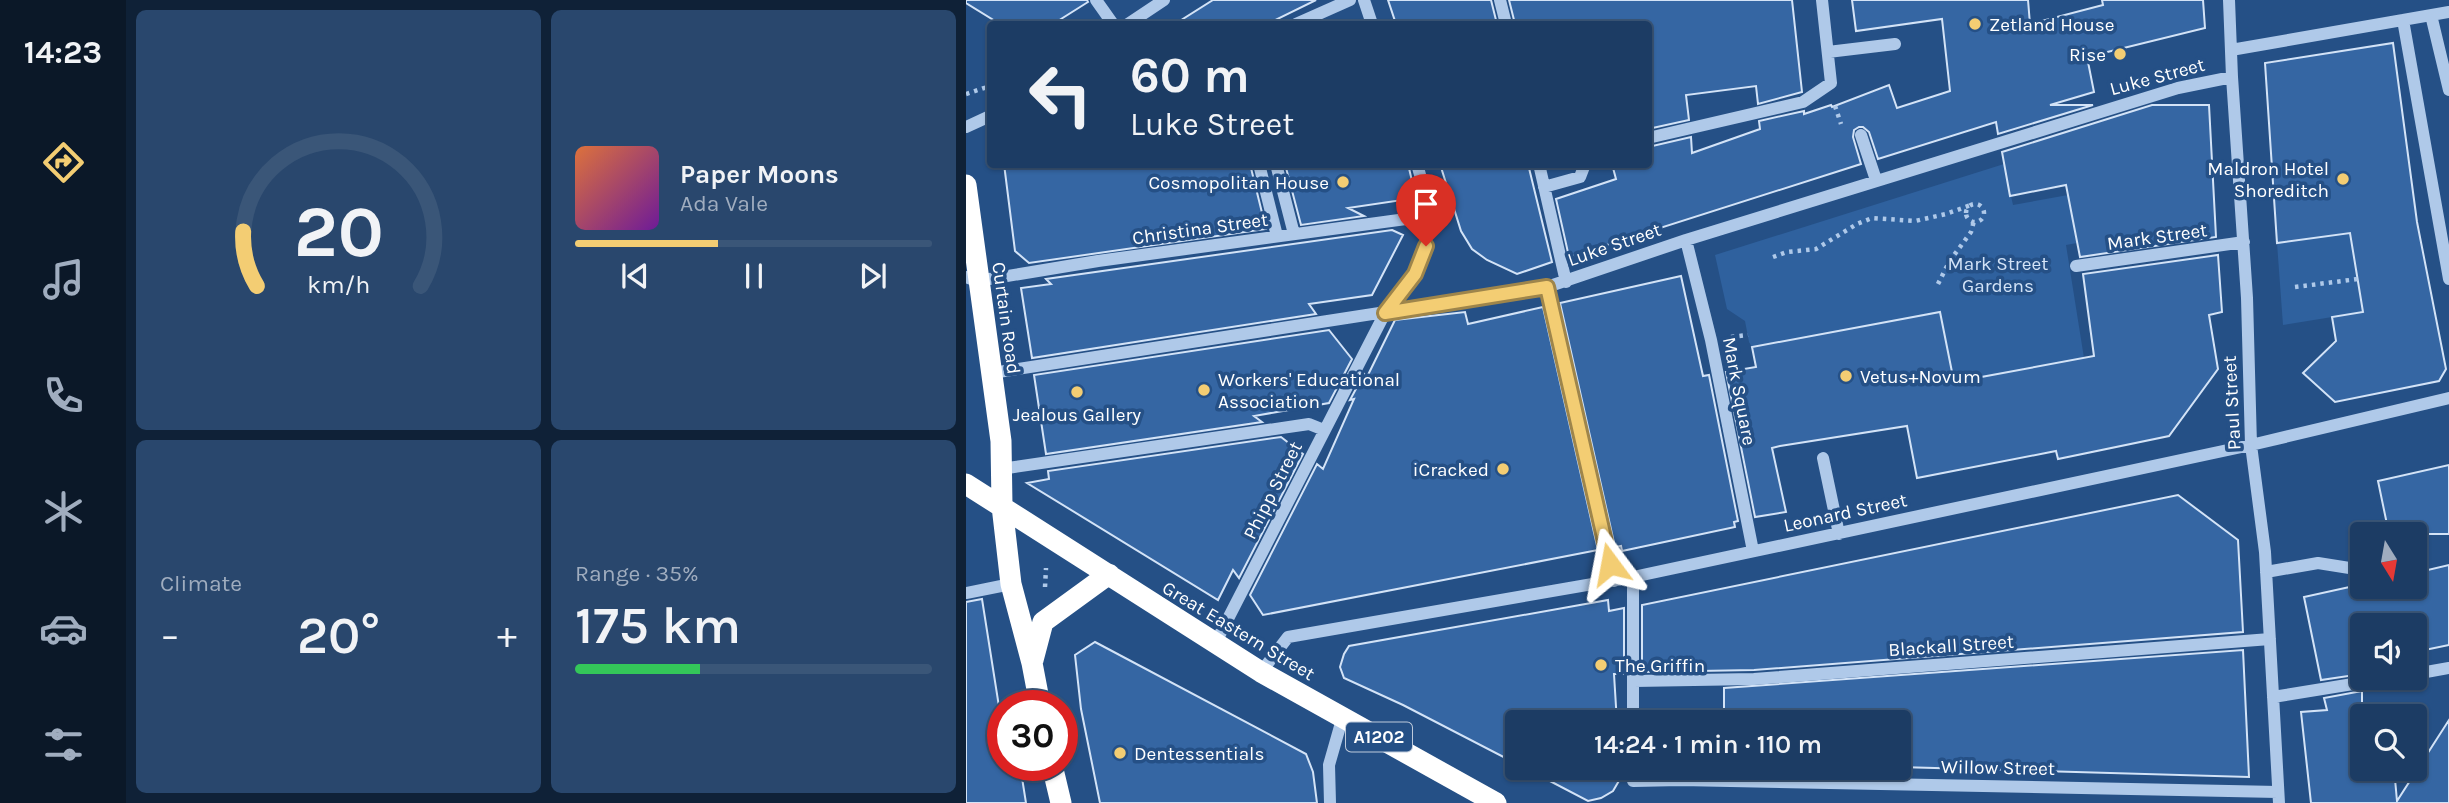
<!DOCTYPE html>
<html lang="en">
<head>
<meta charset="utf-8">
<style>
  body { margin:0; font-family:Karla,sans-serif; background:#29476d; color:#f1f3f6; height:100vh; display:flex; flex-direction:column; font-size:26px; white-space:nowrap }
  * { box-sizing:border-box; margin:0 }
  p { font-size:23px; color:#a0adbf }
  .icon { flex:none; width:38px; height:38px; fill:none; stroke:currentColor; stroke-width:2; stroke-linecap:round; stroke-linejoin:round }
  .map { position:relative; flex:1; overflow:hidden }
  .drawer { display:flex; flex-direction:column; gap:10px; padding:10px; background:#0f2137; width:840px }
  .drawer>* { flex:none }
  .top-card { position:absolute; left:21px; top:21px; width:665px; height:147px; border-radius:7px; box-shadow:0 2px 5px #0004,0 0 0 2px #3a5678; background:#1c3c64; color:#f1f3f6; overflow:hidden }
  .needle { width:46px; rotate:169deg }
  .tools { position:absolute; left:1384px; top:522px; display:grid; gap:14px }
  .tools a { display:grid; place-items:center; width:77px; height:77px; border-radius:7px; background:#1c3c64; box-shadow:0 2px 5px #0004,0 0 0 2px #3a5678; font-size:35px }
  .speed { position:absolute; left:21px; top:690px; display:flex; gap:14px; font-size:35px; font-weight:700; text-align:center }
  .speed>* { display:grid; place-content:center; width:91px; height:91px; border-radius:50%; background:#1c3c64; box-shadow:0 2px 5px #0004,0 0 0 2px #3a5678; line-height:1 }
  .speed .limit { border:10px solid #d22; background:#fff; color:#111 }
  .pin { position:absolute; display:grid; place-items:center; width:60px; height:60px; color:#fff; margin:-72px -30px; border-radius:50% 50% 50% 0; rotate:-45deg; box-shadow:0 0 7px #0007 }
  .pin .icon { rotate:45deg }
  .me { position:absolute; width:77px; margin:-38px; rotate:347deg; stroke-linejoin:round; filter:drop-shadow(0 0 5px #0008) }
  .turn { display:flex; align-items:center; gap:24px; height:147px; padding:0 28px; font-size:32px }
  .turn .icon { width:91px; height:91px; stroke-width:2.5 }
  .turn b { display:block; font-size:49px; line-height:60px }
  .big { font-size:52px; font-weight:600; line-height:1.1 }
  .drawer .card { flex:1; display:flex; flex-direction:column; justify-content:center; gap:10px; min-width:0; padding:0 24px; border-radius:10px; background:#29476d }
  .drawer .dial { align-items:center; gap:0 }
  .dial svg { height:182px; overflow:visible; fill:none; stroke:#3a5678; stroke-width:7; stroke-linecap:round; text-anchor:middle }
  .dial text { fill:#f1f3f6; stroke:none }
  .song { display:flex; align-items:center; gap:21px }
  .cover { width:84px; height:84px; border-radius:10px; background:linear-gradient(135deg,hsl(20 70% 55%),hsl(280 70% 35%)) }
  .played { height:7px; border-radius:4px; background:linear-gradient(90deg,#f3cd73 40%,#3a5678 40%) }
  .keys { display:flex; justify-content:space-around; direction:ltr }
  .heat { display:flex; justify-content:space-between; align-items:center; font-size:38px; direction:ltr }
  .charge { height:10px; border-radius:5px; background:linear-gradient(90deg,#34c759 35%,#3a5678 0) }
  .drawer .tiles { flex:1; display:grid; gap:10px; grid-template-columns:repeat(2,1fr) }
  .trip { position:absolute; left:539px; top:710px; width:406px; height:70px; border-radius:7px; background:#1c3c64; box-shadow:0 2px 5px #0004,0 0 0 2px #3a5678; font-weight:600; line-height:70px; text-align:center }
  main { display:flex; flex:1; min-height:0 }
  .dock { display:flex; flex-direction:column; width:126px; justify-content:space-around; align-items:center; background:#0b1828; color:#a0adbf }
  .dock .icon { width:49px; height:49px }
  .dock .current { color:#f3cd73 }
  .dock b { font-size:32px; color:#f1f3f6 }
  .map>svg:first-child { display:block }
  .green { fill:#2f619e }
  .building { fill:#3566a3; stroke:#d3e3f7; stroke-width:2 }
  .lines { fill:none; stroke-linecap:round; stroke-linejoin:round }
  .path { stroke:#afc9e9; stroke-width:4.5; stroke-dasharray:3.5 5; stroke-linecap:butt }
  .minor { stroke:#afc9e9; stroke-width:12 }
  .highway { stroke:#fff; stroke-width:21 }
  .route-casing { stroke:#9e854b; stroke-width:18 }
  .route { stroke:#f3cd73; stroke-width:12 }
  .poi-dot { fill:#f3cd73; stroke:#255086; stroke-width:2.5 }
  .labels { text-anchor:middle; stroke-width:7; stroke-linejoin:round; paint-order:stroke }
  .shield { fill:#255086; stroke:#becadb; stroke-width:2 }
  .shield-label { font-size:18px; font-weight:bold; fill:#fff }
  .poi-label { font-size:19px; fill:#fff; stroke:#255086; text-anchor:start }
  .street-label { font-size:19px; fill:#fff; stroke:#255086 }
  .park-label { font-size:19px; fill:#d3e3f7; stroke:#255086 }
</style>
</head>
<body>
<main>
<nav class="dock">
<b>14:23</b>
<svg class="icon current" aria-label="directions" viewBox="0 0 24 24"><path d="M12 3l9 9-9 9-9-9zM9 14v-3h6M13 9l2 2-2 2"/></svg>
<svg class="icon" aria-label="music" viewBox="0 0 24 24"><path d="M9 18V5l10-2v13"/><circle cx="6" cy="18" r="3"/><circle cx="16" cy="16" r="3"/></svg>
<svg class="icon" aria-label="phone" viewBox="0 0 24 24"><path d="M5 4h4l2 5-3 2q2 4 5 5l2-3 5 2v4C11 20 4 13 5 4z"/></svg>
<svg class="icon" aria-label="climate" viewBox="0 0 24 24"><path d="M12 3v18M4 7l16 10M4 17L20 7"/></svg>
<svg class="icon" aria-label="car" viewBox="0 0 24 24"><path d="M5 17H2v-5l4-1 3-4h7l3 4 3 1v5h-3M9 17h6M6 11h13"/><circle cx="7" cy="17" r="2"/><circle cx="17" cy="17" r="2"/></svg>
<svg class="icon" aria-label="filters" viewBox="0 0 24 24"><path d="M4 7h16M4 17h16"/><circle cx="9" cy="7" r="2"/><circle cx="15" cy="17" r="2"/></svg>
</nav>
<section class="drawer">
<div class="tiles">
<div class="card dial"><svg viewBox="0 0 100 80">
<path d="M14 69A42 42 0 1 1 86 69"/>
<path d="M14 69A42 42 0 0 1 8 45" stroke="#f3cd73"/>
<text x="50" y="56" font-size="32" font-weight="700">20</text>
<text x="50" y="72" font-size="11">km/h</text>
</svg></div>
<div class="card">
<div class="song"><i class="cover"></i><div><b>Paper Moons</b><p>Ada Vale</p></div></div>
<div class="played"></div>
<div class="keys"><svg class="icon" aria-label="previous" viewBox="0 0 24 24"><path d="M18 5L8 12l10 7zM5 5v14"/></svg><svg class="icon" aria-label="pause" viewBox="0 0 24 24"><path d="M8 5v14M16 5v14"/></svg><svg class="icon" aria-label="next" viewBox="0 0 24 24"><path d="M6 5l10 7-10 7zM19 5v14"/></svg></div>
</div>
<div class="card"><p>Climate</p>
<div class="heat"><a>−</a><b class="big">20°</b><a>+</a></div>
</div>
<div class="card"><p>Range · 35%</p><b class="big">175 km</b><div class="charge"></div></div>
</div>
</section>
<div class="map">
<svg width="1483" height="803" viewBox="0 0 1483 803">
  <rect width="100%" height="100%" fill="#255086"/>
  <path class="green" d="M 1038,164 L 1047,205 L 1102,195 L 1111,243 L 1100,245 L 1118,358 L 988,382 L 974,312 L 786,347 L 783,342 L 779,321 L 761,309 L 749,255 Z
    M 1384,233 L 1397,312 L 1317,325 L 1311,243 Z"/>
  <path class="building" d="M 0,0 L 121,0 L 122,2 L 87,24 L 34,24 L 0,3 Z
    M 247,0 L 350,0 L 301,24 L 209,24 Z
    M 422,0 L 525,0 L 531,24 L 430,24 Z
    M 543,0 L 826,0 L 836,92 L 792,104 L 790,86 L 720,95 L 723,120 L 682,129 L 682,24 L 549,24 Z
    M 886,0 L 1062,0 L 1064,24 L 1137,5 L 1136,0 L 1237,0 L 1239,28 L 1121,57 L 1128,92 L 1084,105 L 1127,105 L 1032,134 L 1030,122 L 912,159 L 903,132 L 897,127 L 893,127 L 888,130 L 887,137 L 895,164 L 603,257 L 590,199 L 650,179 L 646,164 L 682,164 L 682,147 L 725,137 L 726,153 L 794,129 L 793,121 L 838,111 L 838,114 L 865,105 L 866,107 L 923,85 L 931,108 L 984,91 L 976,19 L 890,31 Z
    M 1427,43 L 1451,222 L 1480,369 L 1473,381 L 1369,402 L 1337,373 L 1370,341 L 1366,317 L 1397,312 L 1384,233 L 1311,243 L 1299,63 Z
    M 1186,105 L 1243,105 L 1250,237 L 1114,257 L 1100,185 L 1044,196 L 1036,152 Z
    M 38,164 L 284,164 L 300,229 L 63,263 L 49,251 Z
    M 319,164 L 442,164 L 450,198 L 382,208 L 398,216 L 335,225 Z
    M 474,164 L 562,164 L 586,262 L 551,274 L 521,260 L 506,249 L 495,231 Z
    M 426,230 L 437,235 L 406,295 L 343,304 L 350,314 L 66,358 L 55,288 L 85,284 L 80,279 Z
    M 1252,255 L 1256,312 L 1243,315 L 1252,369 L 1203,436 L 1092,459 L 1090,451 L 951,478 L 941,426 L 814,446 L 806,448 L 820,512 L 789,517 L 760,372 L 790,367 L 786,347 L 974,312 L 988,382 L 1128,356 L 1117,274 Z
    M 715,276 L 737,376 L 743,375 L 772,521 L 768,522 L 769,527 L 656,551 L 655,546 L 649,547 L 594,303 Z
    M 577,307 L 632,550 L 297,615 L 284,595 L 351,464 L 357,469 L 388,399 L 384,400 L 398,374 L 401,377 L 429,320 L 499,312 L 502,324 Z
    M 363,330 L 386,359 L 363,403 L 288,416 L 296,422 L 80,454 L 68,375 Z
    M 315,437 L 337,454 L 273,578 L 267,570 L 252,600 L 61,483 L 83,479 L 82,471 Z
    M 1483,465 L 1483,534 L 1423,534 L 1412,481 Z
    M 1212,495 L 1272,540 L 1277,632 L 788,670 L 676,672 L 676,605 Z
    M 1483,565 L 1483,645 L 1449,652 L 1449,625 L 1396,625 L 1396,674 L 1355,680 L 1338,597 L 1388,586 L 1449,586 L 1449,573 Z
    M 16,599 L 37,732 L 37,765 L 54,765 L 60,803 L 0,803 L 0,602 Z
    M 642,600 L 643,611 L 658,608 L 658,674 L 648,674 L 651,723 L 551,723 L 551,764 L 437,705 L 378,678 L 374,667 L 378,654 L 383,646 Z
    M 129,642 L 340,754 L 347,772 L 351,803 L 134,803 L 115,709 L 109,655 Z
    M 1277,650 L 1283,777 L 933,767 L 933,723 L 790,723 L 790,717 L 758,715 L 758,688 Z
    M 1396,691 L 1396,768 L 1428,768 L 1431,801 L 1483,720 L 1483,803 L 1345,803 L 1335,712 L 1361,710 L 1358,698 Z
    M 559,768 L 653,768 L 654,779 L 647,791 L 635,798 L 622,801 Z"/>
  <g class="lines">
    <path class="path" d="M 0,94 L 24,86
      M 869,106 L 875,124
      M1000 213a9 9 0 1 1 18 0a9 9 0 1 1-18 0Z
      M 807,257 L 821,252 L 850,249 L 891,224 L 906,218 L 949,221 L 980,214 L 1005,205
      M 972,284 L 983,262 L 1005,232 L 1008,221
      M 1329,287 L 1392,279
      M 765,337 L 782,335
      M 79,587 L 80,568"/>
    <path class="minor" d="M 130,0 L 147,24
      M 398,0 L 406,24
      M 534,0 L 540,24
      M 1263,0 L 1266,77 L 1281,298 L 1285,445 L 1299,552 L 1313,803
      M 1465,15 L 1483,90
      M 1437,20 L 1483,279
      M 162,24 L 198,0
      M 330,24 L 384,0
      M 1265,50 L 1483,12
      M 862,52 L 929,44
      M 0,127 L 24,116
      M 895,135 L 910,180
      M 682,138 L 837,102 L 865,83 L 856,0
      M 293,164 L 311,236
      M 310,164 L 328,234
      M 573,164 L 600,282
      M 578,187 L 614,177 L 619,164
      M 720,240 L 745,340 L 787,551
      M 1110,266 L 1278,242
      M 0,277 L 11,281 L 132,261 L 462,216
      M 581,287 L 648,581
      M 26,373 L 581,287 L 720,240 L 1212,88 L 1266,77
      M 857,458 L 873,534
      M 35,469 L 343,424 L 358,430
      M 1300,572 L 1352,563 L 1396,570
      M 0,593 L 45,584
      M 249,644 L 419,313 C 429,300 442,287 449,273 C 468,238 462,200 451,164
      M 295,672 L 322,637 L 667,577 L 1285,445 L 1483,398
      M 1449,674 L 1483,668
      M 668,681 L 788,679 L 1304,639
      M 1307,697 L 1430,677
      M 667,723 L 667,577
      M 667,768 L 667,781 L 715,780 L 1312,792
      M 364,803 L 363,765 L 377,716"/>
    <path class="highway" d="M 0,185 L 35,441 L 36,506 L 45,584 L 66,663 L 74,705
      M 0,484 L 295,672 L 530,803
      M 67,660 L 77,622 L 143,574
      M 86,765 L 95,803"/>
  </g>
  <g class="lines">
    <g class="route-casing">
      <path id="route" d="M 460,246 L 449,274 L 419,313 L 581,287 L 644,564"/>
    </g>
    <use href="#route" class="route"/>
  </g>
  <g class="poi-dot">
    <circle cx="1009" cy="24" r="7"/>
    <circle cx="1154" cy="54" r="7"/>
    <circle cx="1377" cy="179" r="7"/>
    <circle cx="377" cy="182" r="7"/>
    <circle cx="880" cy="376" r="7"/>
    <circle cx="238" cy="390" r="7"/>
    <circle cx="111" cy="392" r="7"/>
    <circle cx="537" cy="469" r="7"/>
    <circle cx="635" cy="665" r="7"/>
    <circle cx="154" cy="753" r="7"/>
  </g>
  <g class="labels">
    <rect class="shield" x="380" y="722.5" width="66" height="29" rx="5"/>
    <g class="shield-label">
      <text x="413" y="743">A1202</text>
    </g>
    <g class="poi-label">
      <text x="1023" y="31">Zetland House</text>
      <text x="1140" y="61" text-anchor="end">Rise</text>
      <text x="1363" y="175" text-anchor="end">Maldron Hotel<tspan x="1363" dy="22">Shoreditch</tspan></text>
      <text x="363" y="189" text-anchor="end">Cosmopolitan House</text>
      <text x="894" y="383">Vetus+Novum</text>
      <text x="252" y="386">Workers' Educational<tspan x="252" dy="22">Association</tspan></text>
      <text x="111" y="421" text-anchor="middle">Jealous Gallery</text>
      <text x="523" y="476" text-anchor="end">iCracked</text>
      <text x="649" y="672">The Griffin</text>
      <text x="168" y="760">Dentessentials</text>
    </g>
    <g class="street-label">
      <text transform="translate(1191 76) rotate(-15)" y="7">Luke Street</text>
      <text transform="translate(234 228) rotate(-8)" y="7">Christina Street</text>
      <text transform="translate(1191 236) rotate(-8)" y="7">Mark Street</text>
      <text transform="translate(648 244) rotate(-19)" y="7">Luke Street</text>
      <text transform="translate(41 318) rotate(82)" y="7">Curtain Road</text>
      <text transform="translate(774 391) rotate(79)" y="7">Mark Square</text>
      <text transform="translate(1265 403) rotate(-93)" y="7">Paul Street</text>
      <text transform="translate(306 490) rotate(-63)" y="7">Phipp Street</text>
      <text transform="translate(879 512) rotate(-12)" y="7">Leonard Street</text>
      <text transform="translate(273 630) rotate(31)" y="7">Great Eastern Street</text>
      <text transform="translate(985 645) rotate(-4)" y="7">Blackall Street</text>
      <text transform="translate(1032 767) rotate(1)" y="7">Willow Street</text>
    </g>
    <g class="park-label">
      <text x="1032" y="270">Mark Street<tspan x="1032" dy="22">Gardens</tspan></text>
    </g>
  </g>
</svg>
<div class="tools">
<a><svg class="needle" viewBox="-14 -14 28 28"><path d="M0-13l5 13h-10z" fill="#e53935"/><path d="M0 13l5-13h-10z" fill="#a0adbf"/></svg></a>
<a><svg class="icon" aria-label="sound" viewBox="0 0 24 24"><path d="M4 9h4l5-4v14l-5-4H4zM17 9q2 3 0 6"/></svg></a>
<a><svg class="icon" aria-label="search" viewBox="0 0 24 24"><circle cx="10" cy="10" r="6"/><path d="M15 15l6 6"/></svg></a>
</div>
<div class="speed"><div class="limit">30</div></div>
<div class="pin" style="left:460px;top:246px;background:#d93025"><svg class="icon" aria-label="arrive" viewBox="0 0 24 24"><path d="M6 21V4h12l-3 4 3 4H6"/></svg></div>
<svg class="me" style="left:644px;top:564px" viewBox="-20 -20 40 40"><path d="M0-17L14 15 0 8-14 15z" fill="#f3cd73" stroke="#fff" stroke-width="4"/></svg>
<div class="trip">14:24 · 1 min · 110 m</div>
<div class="top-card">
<div class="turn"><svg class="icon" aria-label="left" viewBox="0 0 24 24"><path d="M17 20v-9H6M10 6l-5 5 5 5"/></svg><div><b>60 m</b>Luke Street</div></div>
</div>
</div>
</main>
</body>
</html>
